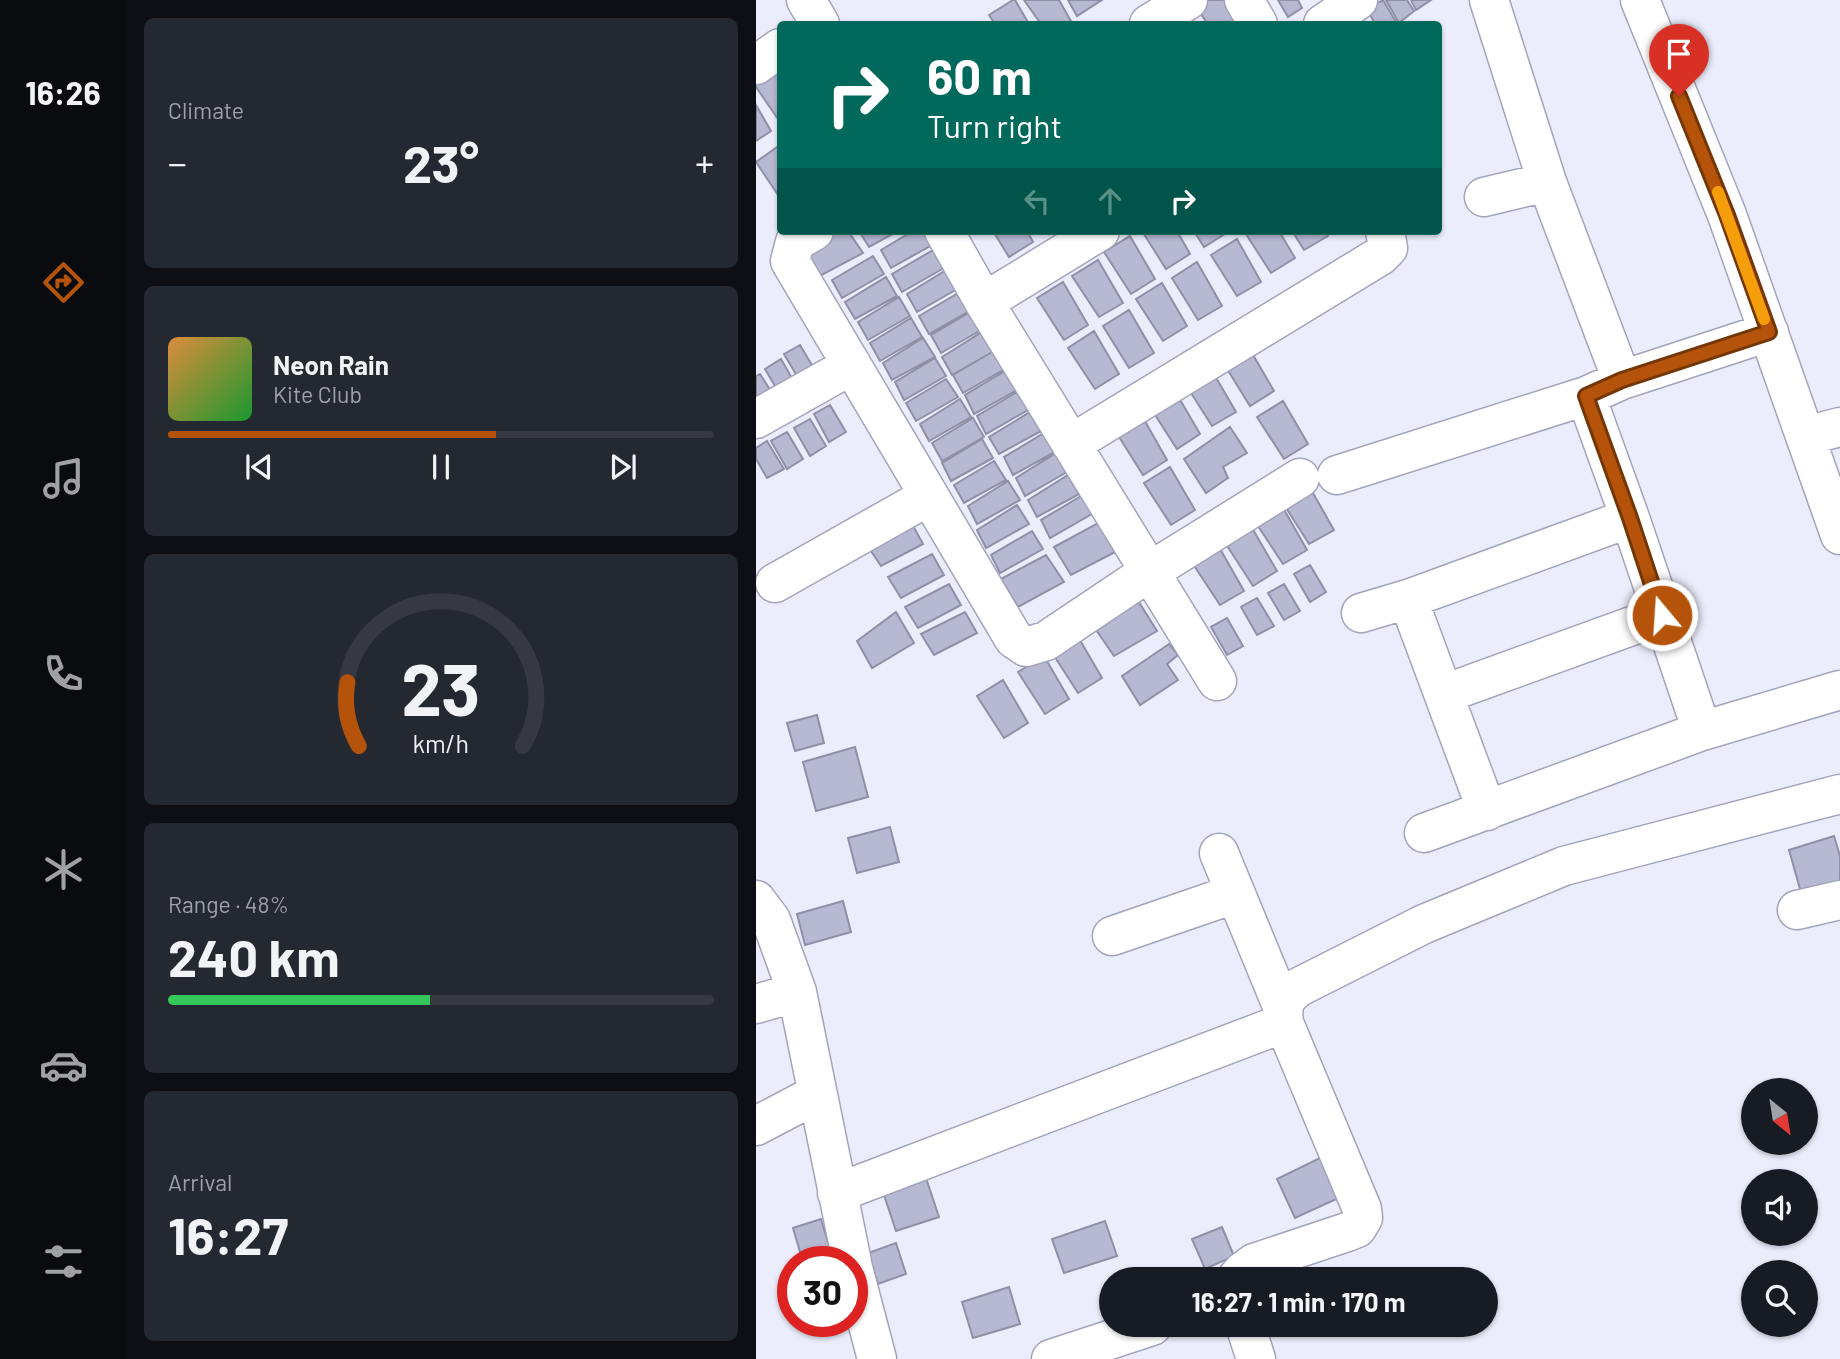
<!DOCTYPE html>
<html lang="en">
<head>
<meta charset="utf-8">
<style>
  body { margin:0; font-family:Barlow,sans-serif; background:#242831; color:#f1f3f6; height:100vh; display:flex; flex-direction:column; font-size:26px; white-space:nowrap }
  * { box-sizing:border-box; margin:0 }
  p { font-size:23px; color:#9ea1a6 }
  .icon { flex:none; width:38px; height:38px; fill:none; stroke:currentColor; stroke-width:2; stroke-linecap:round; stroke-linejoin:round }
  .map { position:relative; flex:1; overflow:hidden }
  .drawer { display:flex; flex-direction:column; gap:18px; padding:18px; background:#0d0f14; width:630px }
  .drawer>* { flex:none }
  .top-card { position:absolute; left:21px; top:21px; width:665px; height:214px; border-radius:7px; box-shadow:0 2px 5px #0004; background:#00695c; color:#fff; overflow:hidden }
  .needle { width:46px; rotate:150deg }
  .fabs { position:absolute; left:985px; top:1078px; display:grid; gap:14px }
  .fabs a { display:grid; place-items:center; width:77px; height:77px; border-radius:50%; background:#171b24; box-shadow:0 2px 5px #0004; font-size:35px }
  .speed { position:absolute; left:21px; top:1246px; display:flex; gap:14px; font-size:35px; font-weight:700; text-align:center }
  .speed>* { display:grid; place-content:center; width:91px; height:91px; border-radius:50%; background:#171b24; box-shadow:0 2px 5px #0004; line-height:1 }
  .speed .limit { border:10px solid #d22; background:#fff; color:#111 }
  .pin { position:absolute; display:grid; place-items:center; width:60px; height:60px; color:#fff; margin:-72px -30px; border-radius:50% 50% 50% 0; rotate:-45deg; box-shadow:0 0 7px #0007 }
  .pin .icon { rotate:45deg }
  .me { position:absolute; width:77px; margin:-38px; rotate:342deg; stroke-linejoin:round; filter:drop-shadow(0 0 5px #0008) }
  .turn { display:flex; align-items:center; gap:24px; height:147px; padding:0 35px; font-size:32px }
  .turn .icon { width:91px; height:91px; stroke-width:2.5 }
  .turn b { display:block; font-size:49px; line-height:60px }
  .lanes { display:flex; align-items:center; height:66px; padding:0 35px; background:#0003; justify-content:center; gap:35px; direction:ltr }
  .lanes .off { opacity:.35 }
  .big { font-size:52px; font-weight:700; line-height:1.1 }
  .drawer .card { flex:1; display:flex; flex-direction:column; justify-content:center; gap:10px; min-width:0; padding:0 24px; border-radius:10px; background:#242831 }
  .drawer .dial { align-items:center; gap:0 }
  .dial svg { height:182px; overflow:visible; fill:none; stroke:#363941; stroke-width:7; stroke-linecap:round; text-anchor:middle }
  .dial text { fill:#f1f3f6; stroke:none }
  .song { display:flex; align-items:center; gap:21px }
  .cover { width:84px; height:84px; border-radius:10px; background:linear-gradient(135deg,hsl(30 70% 55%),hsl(130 70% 35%)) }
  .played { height:7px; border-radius:4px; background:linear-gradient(90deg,#b45309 60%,#363941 60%) }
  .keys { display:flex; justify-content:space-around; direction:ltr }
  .heat { display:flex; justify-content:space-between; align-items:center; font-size:38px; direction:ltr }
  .charge { height:10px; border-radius:5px; background:linear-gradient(90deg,#34c759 48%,#363941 0) }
  .trip { position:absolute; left:343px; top:1267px; width:399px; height:70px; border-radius:35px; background:#171b24; box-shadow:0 2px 5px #0004; font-weight:700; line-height:70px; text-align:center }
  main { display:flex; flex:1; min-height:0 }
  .dock { display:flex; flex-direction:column; width:126px; justify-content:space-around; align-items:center; background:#090b0e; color:#9ea1a6 }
  .dock .icon { width:49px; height:49px }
  .dock .on { color:#b45309 }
  .dock b { font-size:32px; color:#f1f3f6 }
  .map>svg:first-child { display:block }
  .building { fill:#b7b8d1; stroke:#8f90a8; stroke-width:2 }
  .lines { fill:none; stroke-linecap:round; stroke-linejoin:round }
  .minor-casing { stroke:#a3a4bc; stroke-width:41 }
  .minor { stroke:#fff; stroke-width:38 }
  .route-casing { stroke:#753606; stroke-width:18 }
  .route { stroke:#b45309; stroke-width:12 }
  .slow { stroke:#f59e0b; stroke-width:12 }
</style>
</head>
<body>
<main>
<nav class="dock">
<b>16:26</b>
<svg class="icon on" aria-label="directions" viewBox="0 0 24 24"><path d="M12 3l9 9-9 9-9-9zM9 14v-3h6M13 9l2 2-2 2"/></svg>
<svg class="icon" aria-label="music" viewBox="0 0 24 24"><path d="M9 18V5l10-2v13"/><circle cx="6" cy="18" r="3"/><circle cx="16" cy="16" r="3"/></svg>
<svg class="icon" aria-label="phone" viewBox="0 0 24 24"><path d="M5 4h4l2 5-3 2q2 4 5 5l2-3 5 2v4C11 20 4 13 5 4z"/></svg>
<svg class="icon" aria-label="climate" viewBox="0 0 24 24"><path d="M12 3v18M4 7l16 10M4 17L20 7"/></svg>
<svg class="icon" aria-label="car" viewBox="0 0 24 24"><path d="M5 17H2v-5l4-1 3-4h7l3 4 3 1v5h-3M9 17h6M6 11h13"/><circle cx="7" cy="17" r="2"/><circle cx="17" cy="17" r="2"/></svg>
<svg class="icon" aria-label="filters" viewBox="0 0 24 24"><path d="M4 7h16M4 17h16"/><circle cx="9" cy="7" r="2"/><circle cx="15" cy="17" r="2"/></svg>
</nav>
<section class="drawer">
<div class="card"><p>Climate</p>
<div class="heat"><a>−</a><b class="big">23°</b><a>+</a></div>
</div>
<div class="card">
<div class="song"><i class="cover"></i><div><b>Neon Rain</b><p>Kite Club</p></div></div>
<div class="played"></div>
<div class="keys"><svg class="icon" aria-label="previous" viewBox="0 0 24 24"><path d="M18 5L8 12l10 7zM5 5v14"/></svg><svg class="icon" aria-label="pause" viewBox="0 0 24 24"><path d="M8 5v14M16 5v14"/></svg><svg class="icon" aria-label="next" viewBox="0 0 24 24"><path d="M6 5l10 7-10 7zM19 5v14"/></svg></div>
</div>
<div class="card dial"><svg viewBox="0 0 100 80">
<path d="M14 69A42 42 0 1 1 86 69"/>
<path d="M14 69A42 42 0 0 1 9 41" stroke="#b45309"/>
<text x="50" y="56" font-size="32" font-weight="700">23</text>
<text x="50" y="72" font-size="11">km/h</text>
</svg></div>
<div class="card"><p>Range · 48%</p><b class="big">240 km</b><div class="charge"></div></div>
<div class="card"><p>Arrival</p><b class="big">16:27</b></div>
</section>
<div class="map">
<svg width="1084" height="1359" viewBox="0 0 1084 1359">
  <rect width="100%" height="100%" fill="#ecedfc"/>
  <path class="building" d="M 257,0 L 259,0 L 273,24 L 239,24 L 233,15 Z
    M 268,0 L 303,0 L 316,23 L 313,24 L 285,24 Z
    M 312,0 L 346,0 L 321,16 Z
    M 449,0 L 470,0 L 484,24 L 452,24 L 439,6 Z
    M 522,0 L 542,0 L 546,8 L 532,17 Z
    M 627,0 L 640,22 L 636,24 L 619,24 L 611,9 Z
    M 630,0 L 651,0 L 658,11 L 643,23 Z
    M 655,0 L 675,0 L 660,10 Z
    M 24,69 L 24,122 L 0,87 L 0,83 Z
    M 0,105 L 15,131 L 0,141 Z
    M 24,145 L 24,198 L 0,162 Z
    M 78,231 L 92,231 L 107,253 L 60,278 L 43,250 Z
    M 103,231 L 142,231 L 113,247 Z
    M 157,231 L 168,231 L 176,245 L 135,268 L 125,250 Z
    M 237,231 L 271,231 L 277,242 L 253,257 Z
    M 386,231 L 421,231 L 434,254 L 410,269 Z
    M 438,231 L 472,231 L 472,232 L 448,247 Z
    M 488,231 L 523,231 L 539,258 L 515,273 Z
    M 536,231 L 569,231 L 572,236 L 548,250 Z
    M 374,236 L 399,279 L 375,294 L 348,252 Z
    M 481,239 L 505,282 L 481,296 L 455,255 Z
    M 177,250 L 188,268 L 146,292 L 136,274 Z
    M 117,256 L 128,274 L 86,298 L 76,280 Z
    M 342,260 L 367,303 L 343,317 L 316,276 Z
    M 441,262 L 466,306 L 442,320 L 416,278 Z
    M 192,269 L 203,288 L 161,312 L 151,294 Z
    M 130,277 L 141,296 L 99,319 L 89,302 Z
    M 307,282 L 332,325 L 308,340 L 281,298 Z
    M 406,283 L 431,326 L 407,341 L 380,299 Z
    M 204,292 L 215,310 L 173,334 L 163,316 Z
    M 143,297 L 154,316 L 112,340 L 102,322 Z
    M 373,310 L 398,353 L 373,368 L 347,326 Z
    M 216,311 L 227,329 L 185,353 L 175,335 Z
    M 155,318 L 166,337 L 124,361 L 114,343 Z
    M 338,331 L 363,374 L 339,389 L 312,348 Z
    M 226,332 L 238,351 L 196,375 L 186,357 Z
    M 167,338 L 179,357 L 136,380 L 127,363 Z
    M 44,345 L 60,372 L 44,381 L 28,354 Z
    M 493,348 L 518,391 L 494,406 L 468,364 Z
    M 238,351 L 249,369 L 207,393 L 197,375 Z
    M 179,358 L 190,376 L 148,400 L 139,382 Z
    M 25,359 L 41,387 L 25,396 L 9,369 Z
    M 455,369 L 480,412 L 456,426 L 430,385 Z
    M 249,371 L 261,390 L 218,414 L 209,395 Z
    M 4,374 L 21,401 L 0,403 L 0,376 Z
    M 190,379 L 202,397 L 160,421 L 150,403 Z
    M 419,391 L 444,434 L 421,449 L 394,407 Z
    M 261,392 L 272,410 L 230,434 L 221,416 Z
    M 204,399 L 215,417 L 173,441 L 164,424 Z
    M 527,401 L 552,444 L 528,459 L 501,417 Z
    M 74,405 L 90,432 L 73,442 L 58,414 Z
    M 274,412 L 285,431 L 243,454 L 233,437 Z
    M 386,416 L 411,460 L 387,475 L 360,432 Z
    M 217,418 L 228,437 L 186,461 L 176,443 Z
    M 54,419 L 70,446 L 54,456 L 38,428 Z
    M 474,427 L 491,453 L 467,467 L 472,478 L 450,493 L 428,459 Z
    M 31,432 L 47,459 L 31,469 L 15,441 Z
    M 288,433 L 299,452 L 257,475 L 248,457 Z
    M 226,439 L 237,458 L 195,481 L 186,463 Z
    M 11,441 L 28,469 L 11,478 L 0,459 L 0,448 Z
    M 300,453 L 311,472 L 269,496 L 260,478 Z
    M 238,461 L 250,480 L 208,503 L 198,485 Z
    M 414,467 L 439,510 L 415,525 L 388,483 Z
    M 312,475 L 323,494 L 281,517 L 272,500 Z
    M 252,481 L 264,500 L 221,524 L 212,506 Z
    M 553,486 L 578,530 L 553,544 L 527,503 Z
    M 325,496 L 336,514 L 294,538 L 285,520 Z
    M 261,505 L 273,524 L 230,548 L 221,530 Z
    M 526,506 L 551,550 L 527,564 L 500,523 Z
    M 155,522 L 167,544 L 125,566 L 111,545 Z
    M 344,522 L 361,551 L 315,575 L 298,547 Z
    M 496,528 L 521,571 L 497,586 L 470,544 Z
    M 276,531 L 287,549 L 244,573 L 235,555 Z
    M 463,547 L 488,591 L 464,605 L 437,564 Z
    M 176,554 L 188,575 L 145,598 L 132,577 Z
    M 290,555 L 308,582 L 262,607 L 245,579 Z
    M 554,565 L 570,592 L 554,602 L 538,574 Z
    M 193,584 L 205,605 L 162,628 L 149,607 Z
    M 528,584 L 544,611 L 528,620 L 512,593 Z
    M 501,598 L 518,626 L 501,635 L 485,607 Z
    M 381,599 L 401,631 L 358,656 L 336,624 Z
    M 140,612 L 158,643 L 116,668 L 101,641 Z
    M 209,612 L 221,633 L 178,655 L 165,634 Z
    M 471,618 L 487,646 L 471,655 L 455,627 Z
    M 321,635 L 346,678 L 322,693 L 295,651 Z
    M 413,644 L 422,655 L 411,664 L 422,680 L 384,705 L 366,676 Z
    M 288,656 L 313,699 L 289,714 L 262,672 Z
    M 247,680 L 272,723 L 248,738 L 221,696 Z
    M 61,715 L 68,743 L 39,751 L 31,723 Z
    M 99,747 L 112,797 L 60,811 L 47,762 Z
    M 134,827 L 143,862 L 101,873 L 92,838 Z
    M 1078,836 L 1084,856 L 1084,885 L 1046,896 L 1033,850 Z
    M 87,901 L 95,932 L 49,945 L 41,914 Z
    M 568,1156 L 587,1196 L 539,1218 L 521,1179 Z
    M 169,1175 L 183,1217 L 140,1231 L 126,1189 Z
    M 65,1219 L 78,1262 L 47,1262 L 37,1228 Z
    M 349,1221 L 361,1256 L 308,1273 L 296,1239 Z
    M 466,1227 L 478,1256 L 449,1269 L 436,1239 Z
    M 140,1243 L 150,1274 L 122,1284 L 112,1253 Z
    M 253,1287 L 264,1324 L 217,1338 L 206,1302 Z
    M 37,1292 L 37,1315 L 31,1317 L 25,1296 Z
    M 69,1321 L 96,1321 L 99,1324 L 72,1331 Z"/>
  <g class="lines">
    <g class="minor-casing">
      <path id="minor" d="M 50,0 L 64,24
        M 488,0 L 502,24
        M 733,0 L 791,182 L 866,380
        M 884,0 L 971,215 L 1084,535
        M 393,24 L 432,0
        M 567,24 L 602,0
        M 0,65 L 24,48
        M 728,197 L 791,182
        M 58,231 L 39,242 L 34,261 L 258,639 L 270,647 L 290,641 L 393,572 L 544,478
        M 188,231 L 228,302 L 461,681
        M 228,302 L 344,231
        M 830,396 L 874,518 L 946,731
        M 0,419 L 96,365
        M 1049,436 L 1084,427
        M 315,444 L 624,256 L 632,248 L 629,231
        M 581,475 L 830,396 L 866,380 L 1013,332
        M 19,583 L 173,496
        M 652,599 L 731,811
        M 605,613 L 652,599 L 874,518
        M 688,694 L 906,615
        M 668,833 L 946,731 L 1084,690
        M 463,853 L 526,1006
        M 0,900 L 15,920 L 41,992 L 96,1262
        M 1041,910 L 1084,900
        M 356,936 L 478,894
        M 0,1004 L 41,992
        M 0,1126 L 61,1094
        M 81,1193 L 528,1023
        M 96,1264 L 121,1359
        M 480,1279 L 487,1271 L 498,1263 L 591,1232 L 601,1228 L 607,1218 L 606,1209 L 528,1023 C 526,1005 528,998 543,987 L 668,924 L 808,866 L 1084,794
        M 489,1325 L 500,1359
        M 295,1359 L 396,1326"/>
    </g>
    <use href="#minor" class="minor"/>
  </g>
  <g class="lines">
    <g class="route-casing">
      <path id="route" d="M 906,615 L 874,518 L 830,396 L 866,380 L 1013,332 L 971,215 L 923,96"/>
    </g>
    <use href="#route" class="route"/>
    <path class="slow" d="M 962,192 L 1008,319"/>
  </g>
</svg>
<div class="fabs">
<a><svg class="needle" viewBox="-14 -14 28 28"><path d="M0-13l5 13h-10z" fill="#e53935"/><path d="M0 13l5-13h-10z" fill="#9ea1a6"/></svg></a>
<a><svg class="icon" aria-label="sound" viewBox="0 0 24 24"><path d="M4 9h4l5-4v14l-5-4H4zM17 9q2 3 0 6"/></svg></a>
<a><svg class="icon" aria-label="search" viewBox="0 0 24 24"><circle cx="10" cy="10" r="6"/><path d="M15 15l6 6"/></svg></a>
</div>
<div class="speed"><div class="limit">30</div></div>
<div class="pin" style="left:923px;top:96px;background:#d93025"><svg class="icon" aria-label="arrive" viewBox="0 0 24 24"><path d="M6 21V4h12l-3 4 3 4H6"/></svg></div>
<svg class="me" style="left:906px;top:615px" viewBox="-20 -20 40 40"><circle r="17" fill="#b45309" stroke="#fff" stroke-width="3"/><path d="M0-11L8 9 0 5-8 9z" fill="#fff"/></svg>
<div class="trip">16:27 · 1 min · 170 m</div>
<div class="top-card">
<div class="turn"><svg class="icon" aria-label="right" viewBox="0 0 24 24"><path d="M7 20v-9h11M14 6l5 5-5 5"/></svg><div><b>60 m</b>Turn right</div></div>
<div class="lanes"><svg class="icon off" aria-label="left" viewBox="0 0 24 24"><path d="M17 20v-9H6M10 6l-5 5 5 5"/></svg><svg class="icon off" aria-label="ahead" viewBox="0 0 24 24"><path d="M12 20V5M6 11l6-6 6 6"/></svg><svg class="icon" aria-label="right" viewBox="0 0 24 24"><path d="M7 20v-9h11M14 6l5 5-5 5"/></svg></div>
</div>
</div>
</main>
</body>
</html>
